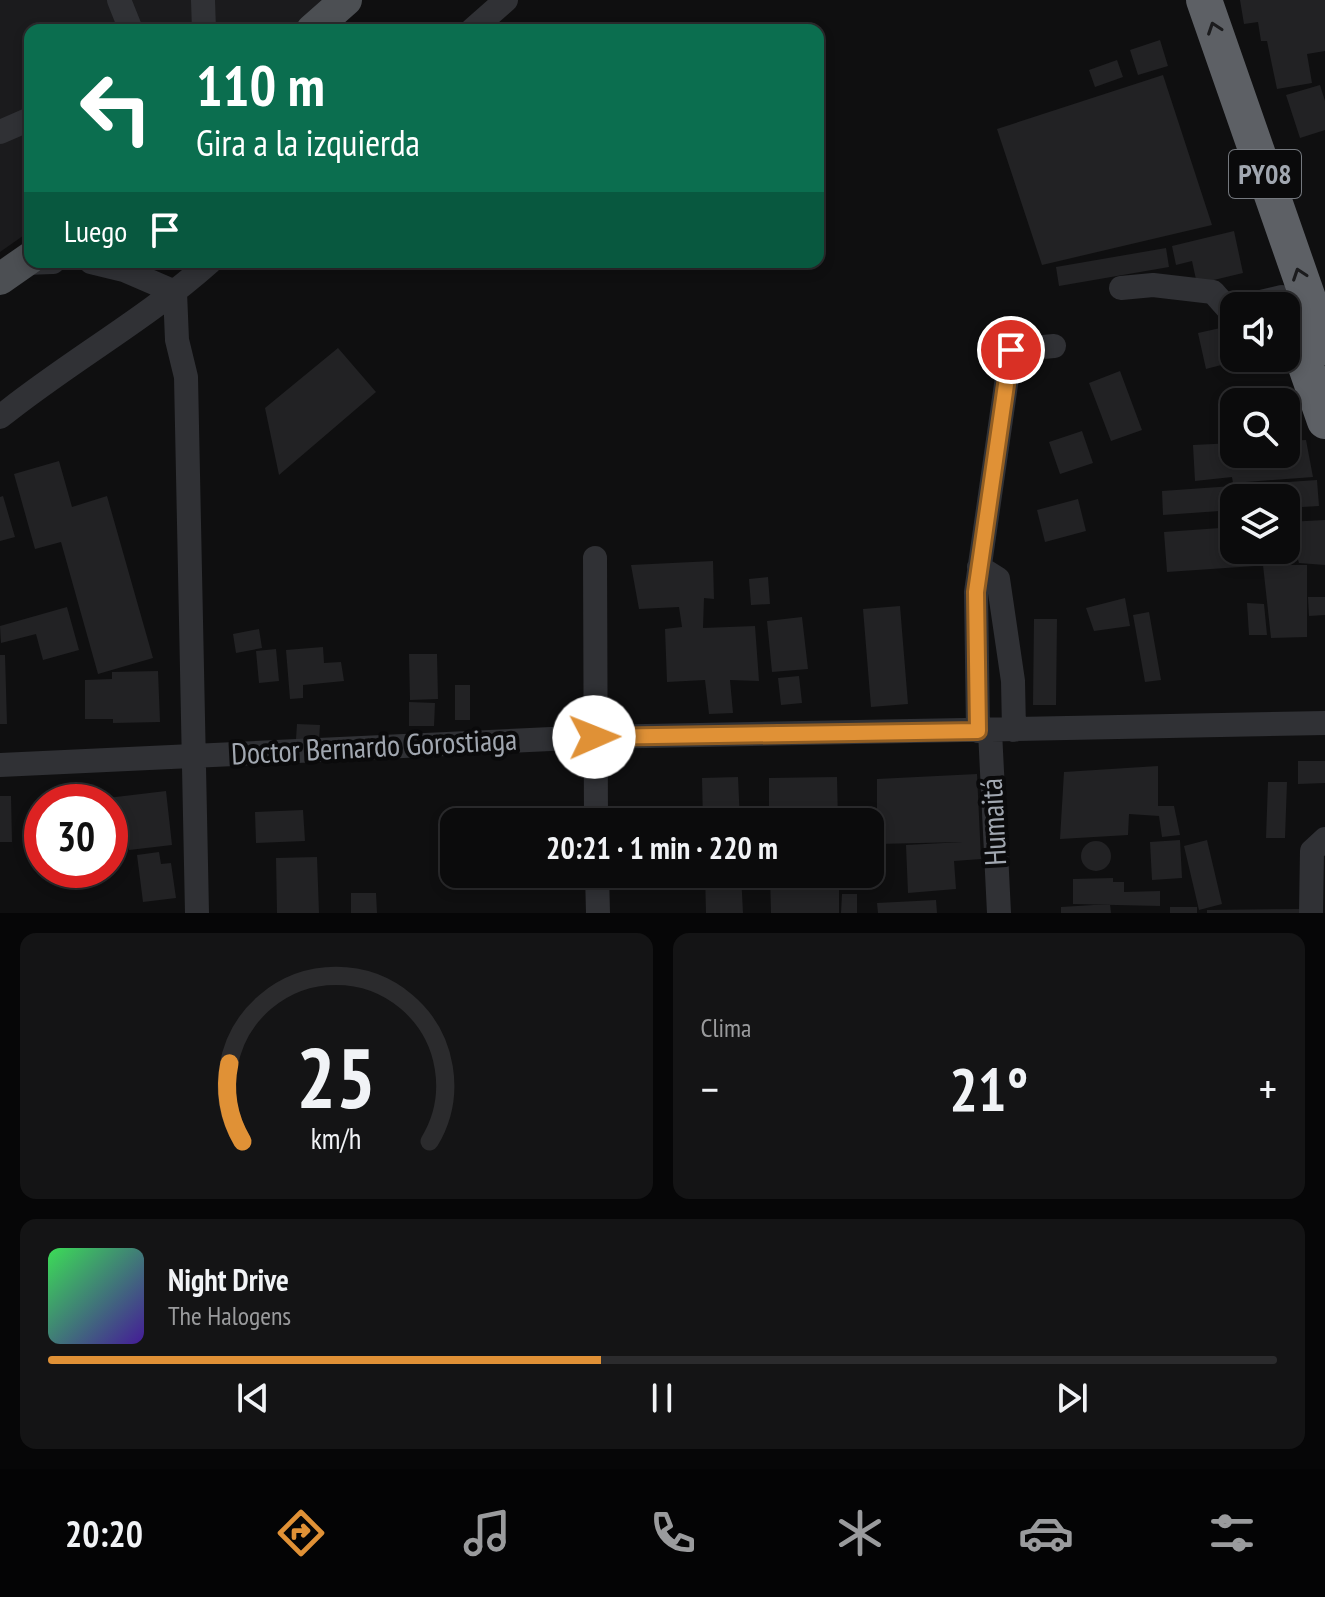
<!DOCTYPE html>
<html lang="es">
<head>
<meta charset="utf-8">
<style>
  body { margin:0; font-family:"PT Sans Narrow",sans-serif; background:#141415; color:#f1f3f6; height:100vh; display:flex; flex-direction:column; font-size:30px; white-space:nowrap }
  * { box-sizing:border-box; margin:0 }
  p { font-size:26px; color:#9a9b9d }
  .icon { flex:none; width:44px; height:44px; fill:none; stroke:currentColor; stroke-width:2; stroke-linecap:round; stroke-linejoin:round }
  .map { position:relative; height:913px; overflow:hidden }
  .panel { display:flex; flex-direction:column; gap:20px; padding:20px; background:#060607; flex:1 }
  .panel>* { flex:none }
  .banner { position:absolute; left:24px; top:24px; width:800px; height:244px; border-radius:16px; box-shadow:0 4px 12px #0003,0 0 0 2px #2b2b2d; background:#0b6e4f; color:#fff; overflow:hidden }
  .tools { position:absolute; left:1220px; top:292px; display:grid; gap:16px }
  .tools a { display:grid; place-items:center; width:80px; height:80px; border-radius:16px; background:#0b0b0c; box-shadow:0 4px 12px #0003,0 0 0 2px #2b2b2d; font-size:40px }
  .speed { position:absolute; left:24px; top:784px; display:flex; gap:16px; font-size:40px; font-weight:700; text-align:center }
  .speed>* { display:grid; place-content:center; width:104px; height:104px; border-radius:50%; background:#0b0b0c; box-shadow:0 4px 12px #0003,0 0 0 2px #2b2b2d; line-height:1 }
  .speed .limit { border:12px solid #d22; background:#fff; color:#111 }
  .pin { position:absolute; display:grid; place-items:center; width:68px; height:68px; color:#fff; margin:-34px; border:4px solid #fff; border-radius:50%; box-shadow:0 2px 8px #0007 }
  .me { position:absolute; width:88px; margin:-44px; rotate:89deg; stroke-linejoin:round; filter:drop-shadow(0 0 6px #0008) }
  .turn { display:flex; align-items:center; gap:28px; height:168px; padding:0 40px; font-size:36px }
  .turn .icon { width:104px; height:104px; stroke-width:2.5 }
  .turn b { display:block; font-size:56px; line-height:68px }
  .then { display:flex; align-items:center; height:76px; padding:0 40px; background:#0003; gap:16px; font-size:30px }
  .big { font-size:60px; font-weight:600; line-height:1.1 }
  .panel .card { flex:1; display:flex; flex-direction:column; justify-content:center; gap:12px; min-width:0; padding:0 28px; border-radius:16px; background:#141415 }
  .panel .dial { align-items:center; gap:0 }
  .dial svg { height:208px; overflow:visible; fill:none; stroke:#2b2b2d; stroke-width:7; stroke-linecap:round; text-anchor:middle }
  .dial text { fill:#f1f3f6; stroke:none }
  .song { display:flex; align-items:center; gap:24px }
  .cover { width:96px; height:96px; border-radius:12px; background:linear-gradient(135deg,hsl(130 70% 55%),hsl(260 70% 35%)) }
  .played { height:8px; border-radius:4px; background:linear-gradient(90deg,#e09136 45%,#2b2b2d 45%) }
  .keys { display:flex; justify-content:space-around; direction:ltr }
  .heat { display:flex; justify-content:space-between; align-items:center; font-size:44px; direction:ltr }
  .panel .tiles { flex:1; display:grid; gap:20px; grid-template-columns:1fr 1fr }
  .card:last-child { grid-column:span 2 }
  .trip { position:absolute; left:440px; top:808px; width:444px; height:80px; border-radius:16px; background:#0b0b0c; box-shadow:0 4px 12px #0003,0 0 0 2px #2b2b2d; font-weight:600; line-height:80px; text-align:center }
  .tabs { display:flex; height:128px; justify-content:space-around; align-items:center; background:#040405; color:#9a9b9d }
  .tabs .icon { width:56px; height:56px }
  .tabs .selected { color:#e09136 }
  .tabs b { font-size:36px; color:#f1f3f6 }
  .map>svg:first-child { display:block }
  .built { fill:#1b1b1d }
  .building { fill:#222224 }
  .lines { fill:none; stroke-linecap:round; stroke-linejoin:round }
  .minor { stroke:#303135; stroke-width:24 }
  .major { stroke:#4c4f53; stroke-width:32 }
  .highway { stroke:#5d6065; stroke-width:36 }
  .oneway { stroke:#1b1b1d }
  .route-casing { stroke:#925e23; stroke-width:20 }
  .route { stroke:#e09136; stroke-width:14 }
  .labels { text-anchor:middle; stroke-width:8; stroke-linejoin:round; paint-order:stroke }
  .shield { fill:#0a0a0b; stroke:#74787e; stroke-width:2 }
  .shield-label { font-size:28px; font-weight:bold; fill:#a1a7b0 }
  .street-label { font-size:30px; fill:#a1a7b0; stroke:#0a0a0b }
</style>
</head>
<body>
<div class="map">
<svg width="1325" height="913" viewBox="0 0 1325 913">
  <rect width="100%" height="100%" fill="#0f0f10"/>
  <path class="built" d="M 0,0 L 329,0 L 294,30 L 30,30 L 30,231 L 0,252 Z"/>
  <path class="building" d="M 1240,0 L 1325,0 L 1325,51 L 1307,54 L 1312,83 L 1277,89 L 1267,41 L 1261,41 L 1258,22 L 1244,24 Z
    M 1160,40 L 1168,66 L 1138,75 L 1130,50 Z
    M 1117,60 L 1123,77 L 1095,87 L 1089,70 Z
    M 1163,75 L 1212,225 L 1042,265 L 997,129 Z
    M 1320,85 L 1325,101 L 1325,130 L 1300,138 L 1286,95 Z
    M 1234,231 L 1243,273 L 1197,284 L 1192,261 L 1176,265 L 1172,246 Z
    M 1166,248 L 1169,267 L 1059,286 L 1056,267 Z
    M 1234,325 L 1234,358 L 1244,359 L 1206,369 L 1198,333 Z
    M 338,348 L 376,392 L 279,475 L 265,408 Z
    M 1120,371 L 1142,430 L 1111,441 L 1089,383 Z
    M 1082,431 L 1093,463 L 1060,474 L 1049,442 Z
    M 1306,440 L 1313,477 L 1233,483 L 1232,477 L 1195,481 L 1193,445 L 1234,443 L 1234,454 L 1286,454 L 1286,441 Z
    M 59,461 L 72,507 L 107,496 L 153,658 L 98,674 L 61,542 L 35,549 L 14,474 Z
    M 1317,480 L 1319,506 L 1286,508 L 1286,498 L 1234,498 L 1234,510 L 1163,515 L 1162,491 Z
    M 3,496 L 15,537 L 0,541 L 0,497 Z
    M 1078,499 L 1086,531 L 1045,542 L 1037,510 Z
    M 1325,520 L 1325,565 L 1299,563 L 1287,522 Z
    M 1234,527 L 1234,550 L 1254,550 L 1255,566 L 1167,572 L 1164,532 Z
    M 713,561 L 714,599 L 704,598 L 703,628 L 755,626 L 759,681 L 730,680 L 733,713 L 709,714 L 705,680 L 667,682 L 665,629 L 682,627 L 679,607 L 639,609 L 631,565 Z
    M 1263,565 L 1307,565 L 1307,637 L 1271,638 Z
    M 768,577 L 770,604 L 751,605 L 749,579 Z
    M 1308,597 L 1325,597 L 1325,615 L 1309,616 Z
    M 1125,598 L 1130,626 L 1094,631 L 1086,608 Z
    M 1247,603 L 1264,604 L 1267,635 L 1249,635 Z
    M 900,606 L 908,704 L 871,707 L 863,609 Z
    M 67,607 L 79,650 L 43,660 L 36,634 L 1,643 L 0,626 Z
    M 1149,612 L 1161,680 L 1145,682 L 1133,615 Z
    M 802,617 L 808,669 L 772,672 L 767,621 Z
    M 1034,619 L 1057,619 L 1056,705 L 1033,705 Z
    M 259,629 L 262,648 L 236,653 L 233,634 Z
    M 323,647 L 324,663 L 341,662 L 344,681 L 303,685 L 303,698 L 290,699 L 286,650 Z
    M 276,649 L 279,681 L 259,683 L 256,651 Z
    M 409,654 L 437,654 L 438,699 L 410,700 Z
    M 0,655 L 5,655 L 7,724 L 0,724 Z
    M 158,671 L 160,722 L 113,723 L 113,719 L 85,719 L 85,680 L 112,679 L 112,672 Z
    M 799,676 L 802,703 L 781,705 L 778,678 Z
    M 455,685 L 470,685 L 470,720 L 455,720 Z
    M 409,702 L 435,703 L 434,726 L 409,726 Z
    M 297,724 L 320,725 L 319,740 L 296,739 Z
    M 1298,761 L 1325,761 L 1325,783 L 1298,784 Z
    M 1158,766 L 1158,806 L 1174,806 L 1180,835 L 1162,837 L 1159,816 L 1129,814 L 1128,835 L 1060,839 L 1064,772 Z
    M 977,774 L 981,859 L 954,861 L 956,889 L 908,893 L 906,845 L 963,842 L 877,844 L 877,779 Z
    M 738,777 L 740,822 L 703,822 L 702,778 Z
    M 837,777 L 838,822 L 769,822 L 769,778 Z
    M 1268,782 L 1287,782 L 1285,838 L 1266,838 Z
    M 166,791 L 172,845 L 129,850 L 127,837 L 110,839 L 110,802 L 100,802 L 99,799 Z
    M 0,796 L 11,796 L 12,842 L 0,842 Z
    M 38,802 L 42,802 L 42,857 L 39,857 Z
    M 303,810 L 305,841 L 256,843 L 255,812 Z
    M 1180,840 L 1182,878 L 1152,880 L 1150,842 Z
    M 1207,840 L 1222,904 L 1199,910 L 1184,846 Z
    M1081 856a15 15 0 1 1 30 0a15 15 0 1 1-30 0Z
    M 159,852 L 161,864 L 171,863 L 176,898 L 143,902 L 137,855 Z
    M 317,857 L 319,913 L 277,913 L 276,858 Z
    M 705,874 L 741,874 L 743,913 L 706,913 Z
    M 770,874 L 839,874 L 839,913 L 771,913 Z
    M 1113,878 L 1113,882 L 1124,882 L 1124,892 L 1160,891 L 1160,906 L 1073,904 L 1073,879 Z
    M 351,893 L 376,893 L 377,913 L 351,913 Z
    M 842,894 L 857,894 L 857,913 L 841,913 Z
    M 936,900 L 937,913 L 878,913 L 877,903 Z
    M 1110,904 L 1111,913 L 1061,913 L 1061,907 Z
    M 1170,907 L 1197,907 L 1197,913 L 1170,913 Z
    M 1306,909 L 1306,913 L 1207,913 L 1207,910 Z"/>
  <g class="lines">
    <path class="minor" d="M 119,0 L 131,30
      M 203,0 L 204,30
      M 472,30 L 506,0
      M 0,132 L 30,119
      M 91,262 L 124,270 L 175,292 L 177,340 L 186,377 L 197,913
      M 24,263 L 53,262
      M 1121,288 L 1153,285 L 1213,292 L 1229,310 L 1234,309
      M 1244,306 L 1282,297
      M 0,417 C 68,362 145,320 210,262
      M 595,558 L 596,822
      M 979,567 L 998,579 L 1013,681 L 1014,730
      M 978,731 L 976,592 L 1011,350 L 1054,346
      M 990,731 L 999,913
      M 0,765 L 594,737 L 1325,723
      M 597,874 L 598,913
      M 1311,913 L 1312,851 L 1325,839"/>
    <path class="major" d="M 312,30 L 346,0
      M 0,279 L 30,258"/>
    <path class="highway" d="M 1204,0 L 1325,347
      M 1289,318 L 1325,421"/>
  </g>
  <defs><path id="oneway-chevron" d="M-2-3.5L2.5 0L-2 3.5" fill="none" stroke-width="1.6" stroke-linecap="round" stroke-linejoin="round" transform="scale(2)"/></defs>
  <g class="oneway">
    <use href="#oneway-chevron" transform="translate(1214 28) rotate(-109)"/>
    <use href="#oneway-chevron" transform="translate(1299 274) rotate(-109)"/>
  </g>
  <g class="lines">
    <g class="route-casing">
      <path id="route" d="M 594,737 L 978,731 L 976,592 L 1011,350"/>
    </g>
    <use href="#route" class="route"/>
  </g>
  <g class="labels">
    <rect class="shield" x="1229" y="150" width="72" height="48" rx="6"/>
    <g class="shield-label">
      <text x="1265" y="184">PY08</text>
    </g>
    <g class="street-label">
      <text transform="translate(374 747) rotate(-3)" y="10">Doctor Bernardo Gorostiaga</text>
      <text transform="translate(994 822) rotate(-93)" y="10">Humaitá</text>
    </g>
  </g>
</svg>
<div class="tools">
<a><svg class="icon" aria-label="sound" viewBox="0 0 24 24"><path d="M4 9h4l5-4v14l-5-4H4zM17 9q2 3 0 6"/></svg></a>
<a><svg class="icon" aria-label="search" viewBox="0 0 24 24"><circle cx="10" cy="10" r="6"/><path d="M15 15l6 6"/></svg></a>
<a><svg class="icon" aria-label="layers" viewBox="0 0 24 24"><path d="M12 4l9 5-9 5-9-5zM3 14l9 5 9-5"/></svg></a>
</div>
<div class="speed"><div class="limit">30</div></div>
<div class="pin" style="left:1011px;top:350px;background:#d93025"><svg class="icon" aria-label="arrive" viewBox="0 0 24 24"><path d="M6 21V4h12l-3 4 3 4H6"/></svg></div>
<svg class="me" style="left:594px;top:737px" viewBox="-20 -20 40 40"><circle r="19" fill="#fff"/><path d="M0-13L10 11 0 6-10 11z" fill="#e09136"/></svg>
<div class="trip">20:21 · 1 min · 220 m</div>
<div class="banner">
<div class="turn"><svg class="icon" aria-label="left" viewBox="0 0 24 24"><path d="M17 20v-9H6M10 6l-5 5 5 5"/></svg><div><b>110 m</b>Gira a la izquierda</div></div>
<div class="then">Luego<svg class="icon" aria-label="arrive" viewBox="0 0 24 24"><path d="M6 21V4h12l-3 4 3 4H6"/></svg></div>
</div>
</div>
<section class="panel">
<div class="tiles">
<div class="card dial"><svg viewBox="0 0 100 80">
<path d="M14 69A42 42 0 1 1 86 69"/>
<path d="M14 69A42 42 0 0 1 9 39" stroke="#e09136"/>
<text x="50" y="56" font-size="32" font-weight="700">25</text>
<text x="50" y="72" font-size="11">km/h</text>
</svg></div>
<div class="card"><p>Clima</p>
<div class="heat"><a>−</a><b class="big">21°</b><a>+</a></div>
</div>
<div class="card">
<div class="song"><i class="cover"></i><div><b>Night Drive</b><p>The Halogens</p></div></div>
<div class="played"></div>
<div class="keys"><svg class="icon" aria-label="previous" viewBox="0 0 24 24"><path d="M18 5L8 12l10 7zM5 5v14"/></svg><svg class="icon" aria-label="pause" viewBox="0 0 24 24"><path d="M8 5v14M16 5v14"/></svg><svg class="icon" aria-label="next" viewBox="0 0 24 24"><path d="M6 5l10 7-10 7zM19 5v14"/></svg></div>
</div>
</div>
</section>
<nav class="tabs">
<b>20:20</b>
<svg class="icon selected" aria-label="directions" viewBox="0 0 24 24"><path d="M12 3l9 9-9 9-9-9zM9 14v-3h6M13 9l2 2-2 2"/></svg>
<svg class="icon" aria-label="music" viewBox="0 0 24 24"><path d="M9 18V5l10-2v13"/><circle cx="6" cy="18" r="3"/><circle cx="16" cy="16" r="3"/></svg>
<svg class="icon" aria-label="phone" viewBox="0 0 24 24"><path d="M5 4h4l2 5-3 2q2 4 5 5l2-3 5 2v4C11 20 4 13 5 4z"/></svg>
<svg class="icon" aria-label="climate" viewBox="0 0 24 24"><path d="M12 3v18M4 7l16 10M4 17L20 7"/></svg>
<svg class="icon" aria-label="car" viewBox="0 0 24 24"><path d="M5 17H2v-5l4-1 3-4h7l3 4 3 1v5h-3M9 17h6M6 11h13"/><circle cx="7" cy="17" r="2"/><circle cx="17" cy="17" r="2"/></svg>
<svg class="icon" aria-label="filters" viewBox="0 0 24 24"><path d="M4 7h16M4 17h16"/><circle cx="9" cy="7" r="2"/><circle cx="15" cy="17" r="2"/></svg>
</nav>
</body>
</html>
